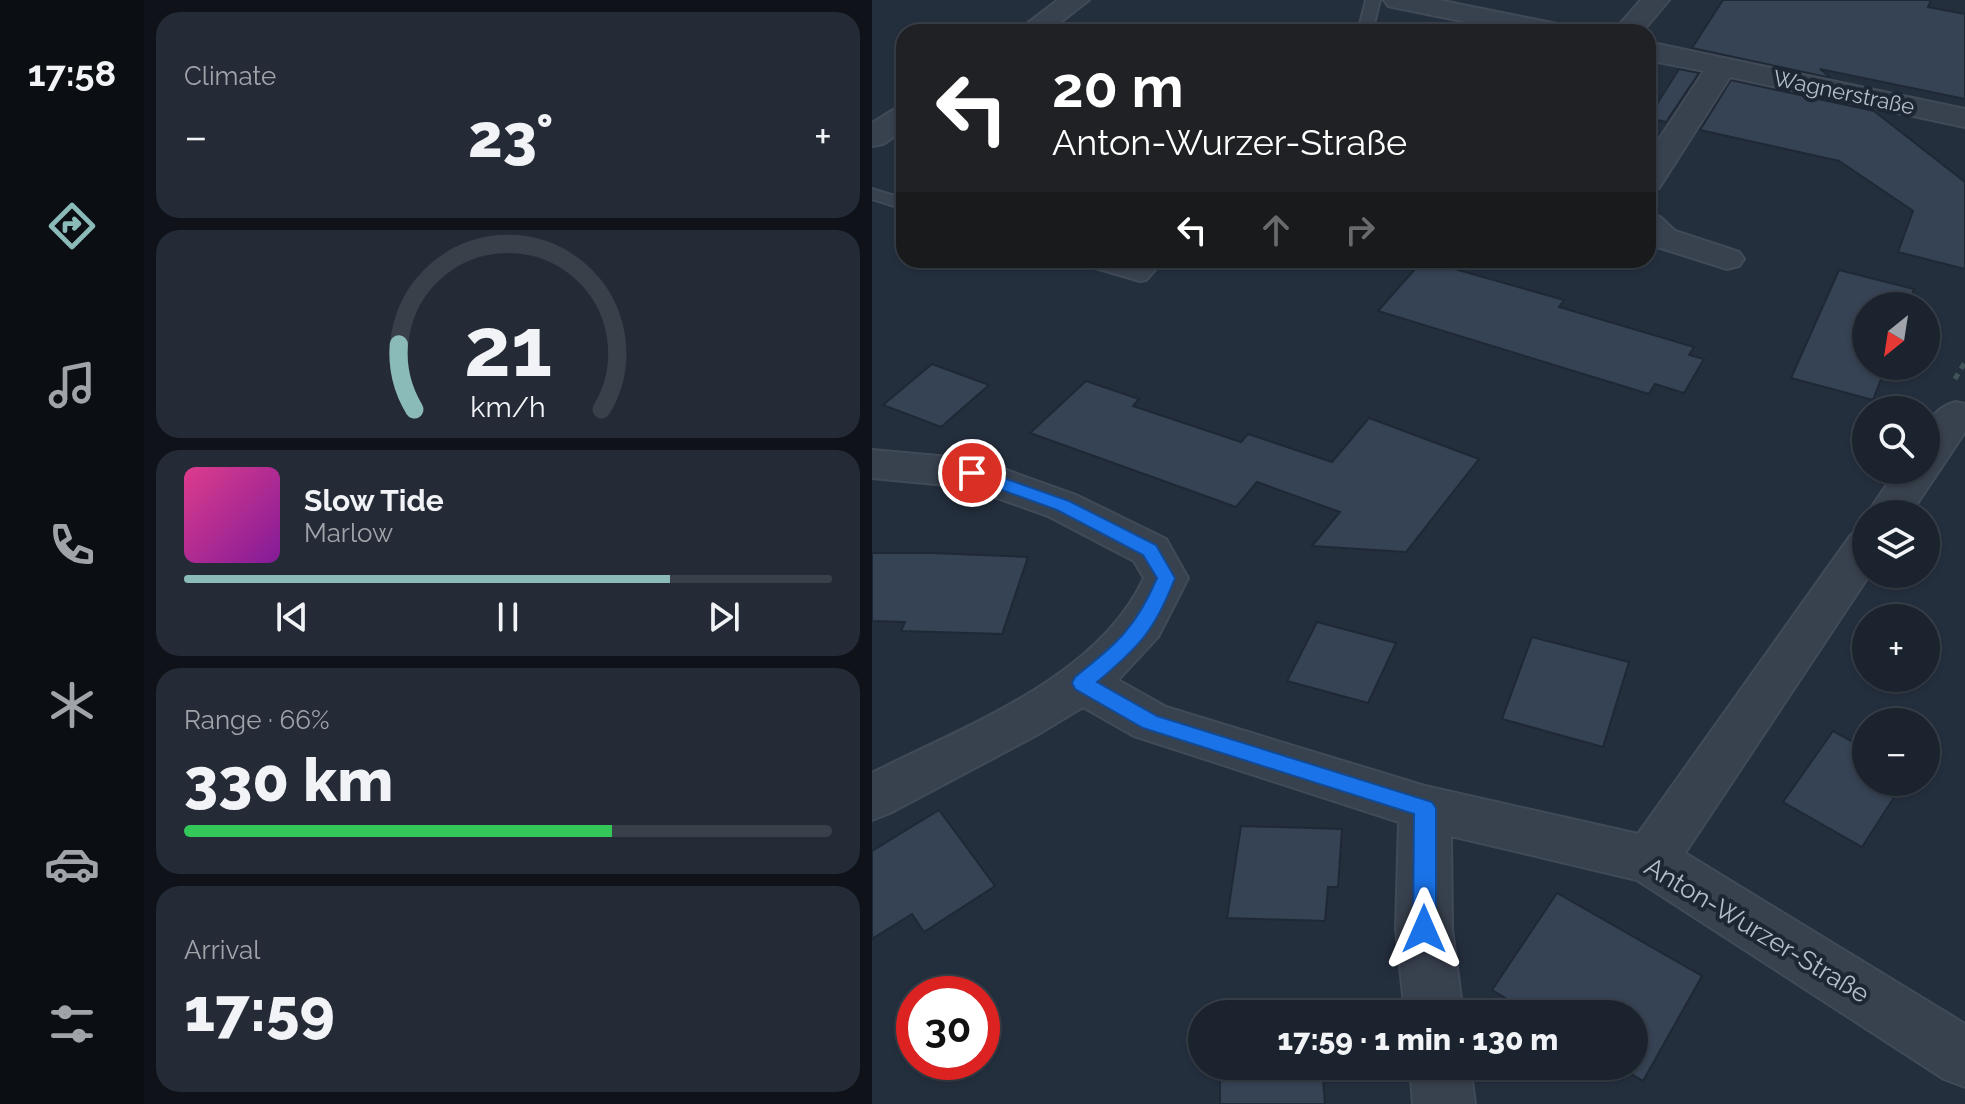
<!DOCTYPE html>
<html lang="en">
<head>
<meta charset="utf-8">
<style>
  body { margin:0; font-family:Raleway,sans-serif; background:#242b36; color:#f1f3f6; height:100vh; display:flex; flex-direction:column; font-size:30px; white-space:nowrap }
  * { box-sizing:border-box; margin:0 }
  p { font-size:26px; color:#a0a4aa }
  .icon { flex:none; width:44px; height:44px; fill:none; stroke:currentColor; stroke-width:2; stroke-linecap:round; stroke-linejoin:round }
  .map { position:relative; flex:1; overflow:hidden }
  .sheet { display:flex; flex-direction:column; gap:12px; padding:12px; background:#0f1319; width:728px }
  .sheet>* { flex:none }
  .hud { position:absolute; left:24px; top:24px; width:760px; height:244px; border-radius:24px; box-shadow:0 2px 6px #0004,0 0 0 2px #39404a; background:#202124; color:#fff; overflow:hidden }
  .needle { width:52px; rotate:210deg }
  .fabs { position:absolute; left:980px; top:292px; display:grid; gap:16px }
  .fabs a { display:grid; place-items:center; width:88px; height:88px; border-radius:50%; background:#1b232e; box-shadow:0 2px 6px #0004,0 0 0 2px #39404a; font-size:40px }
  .speed { position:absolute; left:24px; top:976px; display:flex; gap:16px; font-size:40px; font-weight:700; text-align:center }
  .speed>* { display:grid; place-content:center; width:104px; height:104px; border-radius:50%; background:#1b232e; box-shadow:0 2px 6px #0004,0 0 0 2px #39404a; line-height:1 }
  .speed .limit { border:12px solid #d22; background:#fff; color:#111 }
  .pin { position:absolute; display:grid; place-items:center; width:68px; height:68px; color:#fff; margin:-34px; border:4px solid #fff; border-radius:50%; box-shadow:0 2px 8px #0007 }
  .me { position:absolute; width:88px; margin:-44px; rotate:0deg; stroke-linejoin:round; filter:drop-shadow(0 0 6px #0008) }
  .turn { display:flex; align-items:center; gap:28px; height:168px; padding:0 24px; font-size:36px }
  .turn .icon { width:104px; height:104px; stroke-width:2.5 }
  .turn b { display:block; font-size:56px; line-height:68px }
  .lanes { display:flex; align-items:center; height:76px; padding:0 24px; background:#0003; justify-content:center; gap:40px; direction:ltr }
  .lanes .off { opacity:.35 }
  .big { font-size:60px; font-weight:800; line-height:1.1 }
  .sheet .tile { flex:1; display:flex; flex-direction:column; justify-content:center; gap:12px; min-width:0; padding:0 28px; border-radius:24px; background:#242b36 }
  .sheet .dial { align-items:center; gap:0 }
  .dial svg { height:208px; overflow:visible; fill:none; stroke:#39404a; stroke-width:7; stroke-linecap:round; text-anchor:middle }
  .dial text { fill:#f1f3f6; stroke:none }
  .song { display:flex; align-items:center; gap:24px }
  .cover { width:96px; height:96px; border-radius:12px; background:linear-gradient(135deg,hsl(330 70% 55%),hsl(290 70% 35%)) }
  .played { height:8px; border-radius:4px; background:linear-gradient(90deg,#8bbbb9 75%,#39404a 75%) }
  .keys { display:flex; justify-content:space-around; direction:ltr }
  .heat { display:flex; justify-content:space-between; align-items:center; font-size:44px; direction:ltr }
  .charge { height:12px; border-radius:6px; background:linear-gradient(90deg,#34c759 66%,#39404a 0) }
  .trip { position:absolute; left:316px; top:1000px; width:460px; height:80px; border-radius:40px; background:#1b232e; box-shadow:0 2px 6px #0004,0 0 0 2px #39404a; font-weight:800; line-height:80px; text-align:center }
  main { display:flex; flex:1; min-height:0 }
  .menu { display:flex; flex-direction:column; width:144px; justify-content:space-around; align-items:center; background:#0b0e12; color:#a0a4aa }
  .menu .icon { width:56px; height:56px }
  .menu .active { color:#8bbbb9 }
  .menu b { font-size:36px; color:#f1f3f6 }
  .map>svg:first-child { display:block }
  .building { fill:#364354; stroke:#1f2835; stroke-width:2 }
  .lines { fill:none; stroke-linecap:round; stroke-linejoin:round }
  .lane-casing { stroke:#414a57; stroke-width:4 }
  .street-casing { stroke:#414a57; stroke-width:4 }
  .path { stroke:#3f5557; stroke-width:5; stroke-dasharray:6 6; stroke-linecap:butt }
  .lane { fill:#38414e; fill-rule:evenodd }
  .street { fill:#38414e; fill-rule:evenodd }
  .route { fill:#1a73e8; stroke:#114b97; stroke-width:2 }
  .labels { text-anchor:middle; stroke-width:8; stroke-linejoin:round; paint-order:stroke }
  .far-street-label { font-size:22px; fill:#b4bcc9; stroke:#1d2633 }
  .street-label { font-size:26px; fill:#b4bcc9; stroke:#1d2633 }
</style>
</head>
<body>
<main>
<nav class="menu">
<b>17:58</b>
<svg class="icon active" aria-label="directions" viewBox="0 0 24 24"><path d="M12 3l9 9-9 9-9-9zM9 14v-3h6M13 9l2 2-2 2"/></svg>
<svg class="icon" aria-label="music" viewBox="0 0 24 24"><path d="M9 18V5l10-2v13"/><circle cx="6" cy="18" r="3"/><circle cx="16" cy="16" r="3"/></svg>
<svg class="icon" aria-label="phone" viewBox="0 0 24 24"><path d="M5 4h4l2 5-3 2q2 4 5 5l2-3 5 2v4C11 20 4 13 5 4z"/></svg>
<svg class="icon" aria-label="climate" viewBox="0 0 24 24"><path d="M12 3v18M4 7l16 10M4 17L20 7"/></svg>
<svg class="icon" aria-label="car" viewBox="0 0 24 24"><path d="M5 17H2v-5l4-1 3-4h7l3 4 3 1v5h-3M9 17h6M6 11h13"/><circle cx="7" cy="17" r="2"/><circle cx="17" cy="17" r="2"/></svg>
<svg class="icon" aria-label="filters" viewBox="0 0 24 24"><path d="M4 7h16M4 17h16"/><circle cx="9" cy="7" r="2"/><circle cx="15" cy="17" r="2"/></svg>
</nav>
<section class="sheet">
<div class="tile"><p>Climate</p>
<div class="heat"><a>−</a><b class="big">23°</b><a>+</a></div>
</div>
<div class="tile dial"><svg viewBox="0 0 100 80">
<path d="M14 69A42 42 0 1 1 86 69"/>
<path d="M14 69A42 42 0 0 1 8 44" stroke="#8bbbb9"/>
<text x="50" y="56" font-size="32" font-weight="700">21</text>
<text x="50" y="72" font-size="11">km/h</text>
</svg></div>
<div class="tile">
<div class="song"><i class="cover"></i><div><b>Slow Tide</b><p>Marlow</p></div></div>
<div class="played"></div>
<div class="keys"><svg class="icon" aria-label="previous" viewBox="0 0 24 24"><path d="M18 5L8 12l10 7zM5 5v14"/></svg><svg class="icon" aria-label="pause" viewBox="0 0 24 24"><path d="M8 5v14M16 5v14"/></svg><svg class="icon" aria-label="next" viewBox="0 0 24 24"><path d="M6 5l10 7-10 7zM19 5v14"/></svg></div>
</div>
<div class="tile"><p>Range · 66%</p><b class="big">330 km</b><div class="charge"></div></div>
<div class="tile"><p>Arrival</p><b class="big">17:59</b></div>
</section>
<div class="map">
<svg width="1093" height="1104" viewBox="0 0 1093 1104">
  <rect width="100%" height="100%" fill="#242f3e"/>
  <path class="building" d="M 851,0 L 1059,0 L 1056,7 L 1093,14 L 1093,99 L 948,69 L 959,78 L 820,48 Z
    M 807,69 L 827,73 L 794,122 L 776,118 Z
    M 859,80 L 1002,111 L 1093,182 L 1093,269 L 1026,252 L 1041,211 L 967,161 L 828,130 Z
    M 551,260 L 692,300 L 687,307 L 822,347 L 817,355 L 832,359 L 812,393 L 783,384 L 777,394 L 506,311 Z
    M 967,270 L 1042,289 L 1036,306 L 994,306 L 994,366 L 1014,366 L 1001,400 L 919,378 Z
    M 60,364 L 117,385 L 69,427 L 11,405 Z
    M 214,381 L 267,399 L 261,406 L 369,442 L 376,434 L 460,462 L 497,418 L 607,459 L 534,552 L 440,546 L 468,512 L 385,482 L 364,507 L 158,433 Z
    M 0,553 L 60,553 L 156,557 L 130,634 L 29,631 L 33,622 L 0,621 Z
    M 445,622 L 524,643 L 496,703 L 415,681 Z
    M 660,637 L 757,662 L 731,747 L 630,719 Z
    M 961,731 L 994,749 L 994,782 L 1032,782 L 990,847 L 911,802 Z
    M 67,810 L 123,886 L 52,932 L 40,914 L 0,939 L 0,851 Z
    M 369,826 L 470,829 L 466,887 L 456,887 L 453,921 L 355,918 Z
    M 685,893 L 830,976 L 771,1081 L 747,1066 L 762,1066 L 762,1014 L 660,1014 L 620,990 Z
    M 348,1066 L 450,1066 L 453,1104 L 348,1104 Z"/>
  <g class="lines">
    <g class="lane-casing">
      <path id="lane" d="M 494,0 L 508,0 L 500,32 L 486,32 Z
        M 0,189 L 32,199 L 32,209 L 0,199 Z
        M 207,260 L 234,260 L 265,269 L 273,260 L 292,260 L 274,280 L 268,281 L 210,264 Z"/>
    </g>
    <g class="street-casing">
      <path id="street" d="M 186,0 L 217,0 L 176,32 L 144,32 Z
        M 512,0 L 566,0 L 685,24 L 695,26 L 699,32 L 644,32 L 525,8 L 516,6 Z
        M 769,0 L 797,0 L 770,32 L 741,32 Z
        M 776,42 L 1093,109 L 1093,127 L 858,77 L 787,188 L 776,191 L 776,156 L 832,71 L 776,60 Z
        M 32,107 L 32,130 L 11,144 L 0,146 L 0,123 L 21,110 Z
        M 776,214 L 788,217 L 803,231 L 867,252 L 872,259 L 867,266 L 855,269 L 779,245 L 776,243 Z
        M 1084,402 L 1093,404 L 1093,432 L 1038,514 L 995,514 L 1025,470 L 1054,470 C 1054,441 1049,411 1084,402 Z
        M 0,450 L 100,459 L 115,463 L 206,496 L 294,539 L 316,578 L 286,637 L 246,680 L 294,707 L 553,786 L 766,834 L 979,535 L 994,530 L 994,574 L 998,574 L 813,853 L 1093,1024 L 1093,1087 L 1072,1079 L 765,880 L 579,836 L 580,929 L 591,1014 L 533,1014 L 524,929 L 527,822 L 262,736 L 211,707 L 163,736 L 18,813 L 0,820 L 0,773 C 93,726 226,678 272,578 L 262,561 L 176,516 L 95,487 L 0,478 Z
        M 538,1066 L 598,1066 L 603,1104 L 541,1104 Z"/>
    </g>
    <path class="path" d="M 1083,379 L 1093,362"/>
    <use href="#lane" class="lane"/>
    <use href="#street" class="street"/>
  </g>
  <path class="route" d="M 100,467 L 197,501 L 284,545 L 303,578 C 283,630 268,646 225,682 L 285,716 L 560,802 L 564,808 L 564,929 L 560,936 L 552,940 L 544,936 L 541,929 L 542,814 L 271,728 L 203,689 L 200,683 L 203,677 C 244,644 264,628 285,578 L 271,555 L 185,510 L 94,477 L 91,473 Z"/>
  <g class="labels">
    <g class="far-street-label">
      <text transform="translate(972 92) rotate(12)" y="8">Wagnerstraße</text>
    </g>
    <g class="street-label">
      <text transform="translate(885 930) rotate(31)" y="9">Anton-Wurzer-Straße</text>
    </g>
  </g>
</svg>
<div class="fabs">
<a><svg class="needle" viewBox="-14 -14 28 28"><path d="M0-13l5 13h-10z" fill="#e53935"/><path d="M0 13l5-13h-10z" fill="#a0a4aa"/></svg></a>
<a><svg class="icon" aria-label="search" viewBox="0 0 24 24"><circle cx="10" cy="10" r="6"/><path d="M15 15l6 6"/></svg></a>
<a><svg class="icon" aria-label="layers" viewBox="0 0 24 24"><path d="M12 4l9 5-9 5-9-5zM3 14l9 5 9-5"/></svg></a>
<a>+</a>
<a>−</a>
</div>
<div class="speed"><div class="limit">30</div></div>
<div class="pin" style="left:100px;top:473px;background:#d93025"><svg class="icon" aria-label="arrive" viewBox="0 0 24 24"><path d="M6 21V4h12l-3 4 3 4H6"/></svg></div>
<svg class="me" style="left:552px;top:929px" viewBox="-20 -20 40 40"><path d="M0-17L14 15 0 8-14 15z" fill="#1a73e8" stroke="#fff" stroke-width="4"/></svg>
<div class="trip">17:59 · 1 min · 130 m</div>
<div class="hud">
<div class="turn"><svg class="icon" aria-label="left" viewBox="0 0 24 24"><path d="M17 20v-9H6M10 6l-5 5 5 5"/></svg><div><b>20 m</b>Anton-Wurzer-Straße</div></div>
<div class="lanes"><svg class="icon" aria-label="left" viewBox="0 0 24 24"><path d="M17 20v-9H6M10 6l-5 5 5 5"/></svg><svg class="icon off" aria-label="ahead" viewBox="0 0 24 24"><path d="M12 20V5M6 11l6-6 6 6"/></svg><svg class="icon off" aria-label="right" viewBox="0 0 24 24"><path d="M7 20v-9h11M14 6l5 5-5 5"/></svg></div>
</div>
</div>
</main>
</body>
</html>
